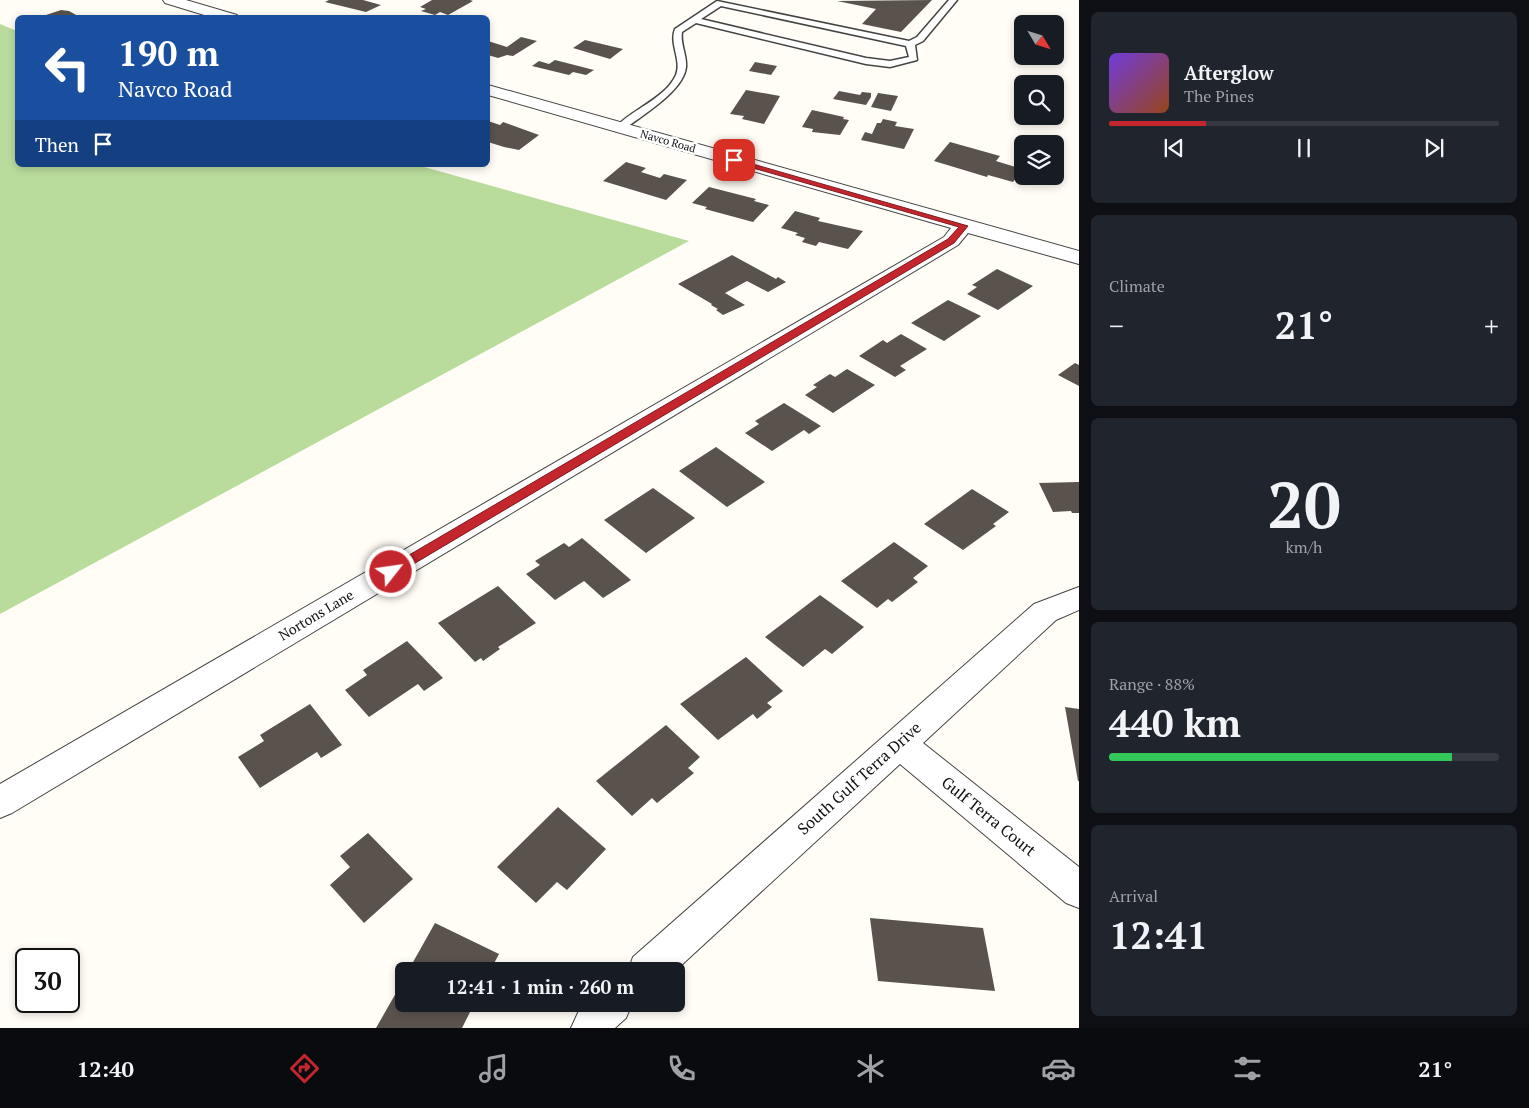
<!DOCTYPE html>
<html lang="en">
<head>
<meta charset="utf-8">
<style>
  body { margin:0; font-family:"PT Serif",serif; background:#20242c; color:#f1f3f6; height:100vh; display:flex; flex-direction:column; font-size:19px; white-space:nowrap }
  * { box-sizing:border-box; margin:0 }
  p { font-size:16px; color:#9ea1a6 }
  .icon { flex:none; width:28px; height:28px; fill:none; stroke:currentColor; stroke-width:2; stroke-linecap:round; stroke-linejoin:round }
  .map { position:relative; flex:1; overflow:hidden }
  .sheet { display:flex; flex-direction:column; gap:12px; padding:12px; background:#0d0f14; width:450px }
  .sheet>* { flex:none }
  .banner { position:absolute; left:15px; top:15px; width:475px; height:152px; border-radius:8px; box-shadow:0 2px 8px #0003; background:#1a4fa0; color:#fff; overflow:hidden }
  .needle { width:32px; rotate:128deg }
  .tools { position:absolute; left:1014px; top:15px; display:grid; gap:10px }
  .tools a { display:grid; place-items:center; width:50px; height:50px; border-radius:8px; background:#171b24; box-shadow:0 2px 8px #0003; font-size:25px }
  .speed { position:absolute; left:15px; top:948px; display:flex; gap:10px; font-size:25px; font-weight:700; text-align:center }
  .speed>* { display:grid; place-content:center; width:65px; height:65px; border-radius:50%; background:#171b24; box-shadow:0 2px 8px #0003; line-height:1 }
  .speed .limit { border:2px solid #111; border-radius:8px; background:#fff; color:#111 }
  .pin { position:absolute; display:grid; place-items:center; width:42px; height:42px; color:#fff; margin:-21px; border-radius:10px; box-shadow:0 2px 8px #0006 }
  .me { position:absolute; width:55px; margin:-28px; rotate:60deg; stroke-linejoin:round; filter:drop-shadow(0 0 4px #0008) }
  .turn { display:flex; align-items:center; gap:18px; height:105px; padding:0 20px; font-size:22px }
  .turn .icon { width:65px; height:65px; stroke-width:2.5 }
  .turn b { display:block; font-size:35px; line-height:42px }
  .then { display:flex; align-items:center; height:48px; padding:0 20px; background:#0003; gap:10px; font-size:19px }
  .big { font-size:38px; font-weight:700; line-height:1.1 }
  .sheet .card { flex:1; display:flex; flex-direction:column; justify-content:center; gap:8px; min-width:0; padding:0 18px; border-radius:8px; background:#20242c }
  .sheet .dial { align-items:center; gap:0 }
  .dial b { font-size:65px; line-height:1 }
  .song { display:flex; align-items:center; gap:15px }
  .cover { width:60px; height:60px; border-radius:8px; background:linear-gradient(135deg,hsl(260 70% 55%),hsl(20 70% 35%)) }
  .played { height:5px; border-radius:2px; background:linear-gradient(90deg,#c4262e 25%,#363941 25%) }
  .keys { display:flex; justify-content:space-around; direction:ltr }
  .heat { display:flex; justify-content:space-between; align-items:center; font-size:28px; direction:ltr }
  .charge { height:8px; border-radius:4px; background:linear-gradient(90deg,#34c759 88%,#363941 0) }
  .trip { position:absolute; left:395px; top:962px; width:290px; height:50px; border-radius:8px; background:#171b24; box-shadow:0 2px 8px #0003; font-weight:700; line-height:50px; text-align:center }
  .tabs { display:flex; height:80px; justify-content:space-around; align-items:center; background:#090b0e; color:#9ea1a6 }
  .tabs .icon { width:35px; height:35px }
  .tabs .on { color:#c4262e }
  .tabs b { font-size:22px; color:#f1f3f6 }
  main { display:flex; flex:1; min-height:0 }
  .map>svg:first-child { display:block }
  .forest { fill:#b9dc9c }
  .building { fill:#5a524d }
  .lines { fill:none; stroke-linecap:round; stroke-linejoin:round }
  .service-casing { stroke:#444; stroke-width:3 }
  .minor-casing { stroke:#444; stroke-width:2 }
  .service { fill:#fff; fill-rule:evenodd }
  .minor { fill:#fff; fill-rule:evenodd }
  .route { fill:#c4262e; stroke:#7f191e }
  .labels { text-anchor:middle; stroke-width:5; stroke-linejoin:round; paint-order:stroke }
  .far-street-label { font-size:11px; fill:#111; stroke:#fff }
  .street-label { font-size:14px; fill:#111; stroke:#fff }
  .near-street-label { font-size:16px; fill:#111; stroke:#fff }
</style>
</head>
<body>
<main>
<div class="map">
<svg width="1079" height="1028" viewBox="0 0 1079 1028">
  <rect width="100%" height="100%" fill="#fffdf5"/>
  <path class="forest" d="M 0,24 L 17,31 L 18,165 L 417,165 L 689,241 L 0,614 Z"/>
  <path class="building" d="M 329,0 L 363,0 L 381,5 L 366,12 L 325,2 Z
    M 432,0 L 470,0 L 473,1 L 448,15 L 440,12 L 435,15 L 421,11 L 426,9 L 420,7 Z
    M 932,0 L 901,32 L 862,24 L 876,9 L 837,1 Z
    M 61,10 L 69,11 L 78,16 L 37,18 Z
    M 521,37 L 537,41 L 513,56 L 507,55 L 498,58 L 488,55 L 488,41 L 507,47 Z
    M 585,40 L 623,49 L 610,59 L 573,48 Z
    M 555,60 L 594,70 L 586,75 L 573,72 L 569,75 L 532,66 L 539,61 L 549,64 Z
    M 755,62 L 777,66 L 771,75 L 749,71 Z
    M 746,90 L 780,96 L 764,124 L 742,119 L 744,116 L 730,114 Z
    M 839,91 L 860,95 L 862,92 L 871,93 L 871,97 L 866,105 L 833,99 Z
    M 878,93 L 898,96 L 891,111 L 871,107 Z
    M 812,110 L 844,117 L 843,119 L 849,120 L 840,135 L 812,132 L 813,129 L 802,127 Z
    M 883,119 L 897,122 L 895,126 L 914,129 L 904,149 L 861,140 L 865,132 L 872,134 L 877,123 L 881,123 Z
    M 488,121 L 500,125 L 503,122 L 539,135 L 519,150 L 504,147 L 488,142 Z
    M 950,142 L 1000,156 L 996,161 L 1022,169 L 1013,182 L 988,175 L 987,177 L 934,161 Z
    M 626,162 L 646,168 L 641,172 L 660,178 L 664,174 L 687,180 L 666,200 L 603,181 Z
    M 709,187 L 756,199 L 754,201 L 769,205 L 753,222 L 705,209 L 707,207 L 692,203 Z
    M 795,211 L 820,218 L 818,221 L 863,231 L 848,249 L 819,242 L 816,246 L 802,242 L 805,238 L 795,235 L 798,233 L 781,228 Z
    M 732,255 L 776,279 L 778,277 L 786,282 L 768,292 L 747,281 L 725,293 L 745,305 L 723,315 L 716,310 L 718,309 L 711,305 L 712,304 L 678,284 Z
    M 997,269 L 1033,286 L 998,310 L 967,294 L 977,287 L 972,285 Z
    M 948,300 L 981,316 L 944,341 L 911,323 Z
    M 901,334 L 927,349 L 900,366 L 906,370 L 895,377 L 859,356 L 883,340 L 887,343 Z
    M 1075,363 L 1079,365 L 1079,386 L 1058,375 Z
    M 847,369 L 875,385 L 833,413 L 805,395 L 817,387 L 813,385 L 830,374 L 835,377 Z
    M 784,403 L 821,426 L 809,434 L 804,430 L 772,451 L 745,433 L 759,424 L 755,421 Z
    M 716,447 L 765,482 L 727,507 L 679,471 Z
    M 1079,482 L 1079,513 L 1072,513 L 1071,511 L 1053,512 L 1039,483 Z
    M 653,488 L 695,518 L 646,553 L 604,520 Z
    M 972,489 L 1009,512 L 993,524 L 996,526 L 963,550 L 924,524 Z
    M 582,538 L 631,580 L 603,598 L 584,581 L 555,600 L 526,574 L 540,565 L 535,561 L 564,543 L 569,547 Z
    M 894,542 L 928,566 L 913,578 L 918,582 L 892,602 L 888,599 L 877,608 L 841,581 Z
    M 498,586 L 536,623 L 498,647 L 500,649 L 483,661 L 481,658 L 475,662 L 438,623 Z
    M 820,595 L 864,627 L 832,654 L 825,649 L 803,667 L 765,637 Z
    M 407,641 L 443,678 L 424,691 L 418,684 L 369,717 L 345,690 L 367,675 L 363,670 Z
    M 746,657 L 783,691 L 767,703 L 772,707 L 757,719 L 753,714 L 718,740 L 680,704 Z
    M 310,704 L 342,745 L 321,758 L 317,752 L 260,788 L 238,757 L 264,741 L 260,735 Z
    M 1065,707 L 1079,709 L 1079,781 L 1078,781 Z
    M 666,725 L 700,757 L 688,768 L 694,773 L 657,803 L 652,798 L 632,816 L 596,781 Z
    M 558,807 L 606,849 L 567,890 L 557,882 L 536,903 L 497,867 Z
    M 368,833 L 413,879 L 364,923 L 330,885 L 350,867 L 340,856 Z
    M 870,918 L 983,928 L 995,991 L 878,981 Z
    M 435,923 L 499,954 L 490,971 L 408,971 Z
    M 404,979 L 404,1004 L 474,1004 L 462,1028 L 376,1028 Z"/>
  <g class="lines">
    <g class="service-casing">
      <path id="service" d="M 949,0 L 957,0 L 923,41 L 915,45 L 917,60 L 890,67 L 866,64 L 696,23 L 682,32 C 680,44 687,55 686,67 C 684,91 641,116 623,130 L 615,128 C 632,109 665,99 676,75 C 682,60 669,44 675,29 L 717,1 L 909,41 L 917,37 ZM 721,6 L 906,46 L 909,57 L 890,61 L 866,58 L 701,19 Z"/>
    </g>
    <g class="minor-casing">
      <path id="minor" d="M 163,0 L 186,0 L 237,15 L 239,18 L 214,18 L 165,3 Z
        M 488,85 L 1079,251 L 1079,264 L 968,233 L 958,245 L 12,813 L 0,818 L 0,784 L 944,237 L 951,228 L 488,95 Z
        M 1079,587 L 1079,610 L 1056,620 L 923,743 L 1079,867 L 1079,908 L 1066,903 L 900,764 L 675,971 L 628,971 L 633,957 L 1034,604 Z
        M 582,1004 L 632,1004 L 626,1018 L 615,1028 L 571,1028 Z"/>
    </g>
    <use href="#service" class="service"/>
    <use href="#minor" class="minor"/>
  </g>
  <path class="route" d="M 732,158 L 968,226 L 954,243 L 395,575 L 387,575 L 385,572 L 387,568 L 948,239 L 959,227 L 732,162 Z"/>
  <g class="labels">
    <g class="far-street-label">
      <text transform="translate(668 141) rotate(16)" y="4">Navco Road</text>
    </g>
    <g class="street-label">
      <text transform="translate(316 615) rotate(-31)" y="5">Nortons Lane</text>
    </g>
    <g class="near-street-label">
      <text transform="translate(859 778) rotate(-42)" y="6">South Gulf Terra Drive</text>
      <text transform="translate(989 816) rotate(39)" y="6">Gulf Terra Court</text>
    </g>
  </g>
</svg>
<div class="tools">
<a><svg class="needle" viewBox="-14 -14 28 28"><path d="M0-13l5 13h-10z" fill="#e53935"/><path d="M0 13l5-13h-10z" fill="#9ea1a6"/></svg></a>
<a><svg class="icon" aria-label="search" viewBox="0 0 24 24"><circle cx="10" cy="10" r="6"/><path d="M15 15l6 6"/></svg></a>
<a><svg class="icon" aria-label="layers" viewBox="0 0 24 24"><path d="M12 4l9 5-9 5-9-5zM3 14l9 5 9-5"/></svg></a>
</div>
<div class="speed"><div class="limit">30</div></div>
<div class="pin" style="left:734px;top:160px;background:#d93025"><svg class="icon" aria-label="arrive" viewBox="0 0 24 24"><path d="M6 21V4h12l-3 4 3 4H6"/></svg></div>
<svg class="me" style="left:391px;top:572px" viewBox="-20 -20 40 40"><circle r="17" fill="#c4262e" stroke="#fff" stroke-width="3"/><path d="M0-11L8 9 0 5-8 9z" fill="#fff"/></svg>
<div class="trip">12:41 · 1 min · 260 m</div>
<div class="banner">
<div class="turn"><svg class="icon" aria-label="left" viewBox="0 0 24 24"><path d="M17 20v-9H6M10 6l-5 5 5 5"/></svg><div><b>190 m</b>Navco Road</div></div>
<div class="then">Then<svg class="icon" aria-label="arrive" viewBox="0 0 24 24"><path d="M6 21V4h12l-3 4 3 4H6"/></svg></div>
</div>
</div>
<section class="sheet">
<div class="card">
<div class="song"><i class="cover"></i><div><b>Afterglow</b><p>The Pines</p></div></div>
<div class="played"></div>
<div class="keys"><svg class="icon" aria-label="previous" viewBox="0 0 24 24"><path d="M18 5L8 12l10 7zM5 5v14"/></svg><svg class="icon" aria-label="pause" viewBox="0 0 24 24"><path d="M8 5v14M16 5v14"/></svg><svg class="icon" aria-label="next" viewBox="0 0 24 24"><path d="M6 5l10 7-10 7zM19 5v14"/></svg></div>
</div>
<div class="card"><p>Climate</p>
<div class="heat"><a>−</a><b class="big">21°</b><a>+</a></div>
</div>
<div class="card dial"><b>20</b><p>km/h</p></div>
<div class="card"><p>Range · 88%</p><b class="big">440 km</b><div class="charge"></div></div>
<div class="card"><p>Arrival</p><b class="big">12:41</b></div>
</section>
</main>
<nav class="tabs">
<b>12:40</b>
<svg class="icon on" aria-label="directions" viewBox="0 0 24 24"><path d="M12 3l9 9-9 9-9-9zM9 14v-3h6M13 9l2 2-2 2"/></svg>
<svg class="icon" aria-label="music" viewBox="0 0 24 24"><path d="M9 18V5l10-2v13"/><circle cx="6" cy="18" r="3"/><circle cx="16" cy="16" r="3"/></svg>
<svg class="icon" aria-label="phone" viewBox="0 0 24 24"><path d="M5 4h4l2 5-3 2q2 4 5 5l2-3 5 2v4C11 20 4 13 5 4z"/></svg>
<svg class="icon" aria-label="climate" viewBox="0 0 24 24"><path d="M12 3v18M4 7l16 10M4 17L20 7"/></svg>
<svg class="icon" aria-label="car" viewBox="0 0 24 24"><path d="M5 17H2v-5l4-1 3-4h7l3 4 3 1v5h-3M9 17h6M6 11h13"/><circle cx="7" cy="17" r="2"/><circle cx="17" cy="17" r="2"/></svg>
<svg class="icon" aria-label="filters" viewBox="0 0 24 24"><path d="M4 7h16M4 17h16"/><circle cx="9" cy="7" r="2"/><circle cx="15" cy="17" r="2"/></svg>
<b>21°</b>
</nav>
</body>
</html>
